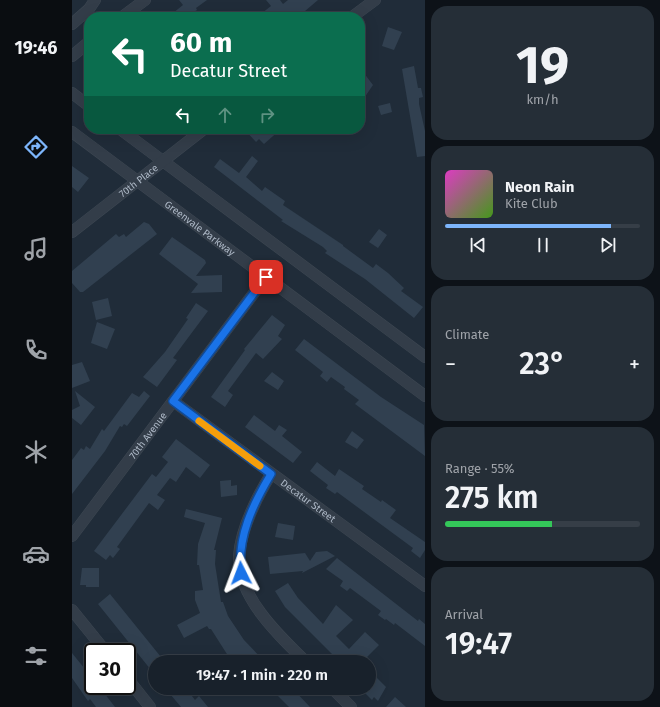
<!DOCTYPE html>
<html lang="en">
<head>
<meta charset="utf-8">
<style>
  body { margin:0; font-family:"Fira Sans",sans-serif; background:#252e37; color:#f1f3f6; height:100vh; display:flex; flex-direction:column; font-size:15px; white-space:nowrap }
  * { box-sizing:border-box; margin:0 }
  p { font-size:13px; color:#9fa3a9 }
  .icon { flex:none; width:22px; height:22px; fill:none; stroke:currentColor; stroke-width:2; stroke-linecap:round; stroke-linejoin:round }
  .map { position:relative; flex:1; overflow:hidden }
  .panel { display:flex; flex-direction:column; gap:6px; padding:6px; background:#0d1218; width:235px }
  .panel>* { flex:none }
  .hud { position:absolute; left:12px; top:12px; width:281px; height:122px; border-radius:16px; box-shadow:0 4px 16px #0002,0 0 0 1px #363e47; background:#0b6e4f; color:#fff; overflow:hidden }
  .speed { position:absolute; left:12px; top:643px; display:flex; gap:8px; font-size:20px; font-weight:700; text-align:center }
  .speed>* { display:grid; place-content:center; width:52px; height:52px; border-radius:50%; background:#18212b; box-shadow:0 4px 16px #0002,0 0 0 1px #363e47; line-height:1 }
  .speed .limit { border:2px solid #111; border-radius:6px; background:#fff; color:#111 }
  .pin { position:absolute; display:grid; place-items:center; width:34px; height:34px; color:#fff; margin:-17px; border-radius:8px; box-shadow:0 2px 6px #0006 }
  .me { position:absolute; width:44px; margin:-22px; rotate:357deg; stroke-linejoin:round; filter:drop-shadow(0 0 3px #0008) }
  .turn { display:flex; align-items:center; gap:14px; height:84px; padding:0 20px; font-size:18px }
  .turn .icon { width:52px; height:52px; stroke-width:2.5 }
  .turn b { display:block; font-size:28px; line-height:34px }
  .lanes { display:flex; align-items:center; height:38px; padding:0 20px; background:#0003; justify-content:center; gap:20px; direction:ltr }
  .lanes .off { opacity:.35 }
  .big { font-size:30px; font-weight:600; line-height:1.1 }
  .panel .tile { flex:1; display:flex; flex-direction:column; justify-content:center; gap:6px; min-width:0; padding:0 14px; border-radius:16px; background:#252e37 }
  .panel .dial { align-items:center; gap:0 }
  .dial b { font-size:52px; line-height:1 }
  .song { display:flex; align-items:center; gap:12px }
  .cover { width:48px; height:48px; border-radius:6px; background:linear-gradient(135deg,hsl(310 70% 55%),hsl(100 70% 35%)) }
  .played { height:4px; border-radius:2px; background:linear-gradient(90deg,#7db5fb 85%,#363e47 85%) }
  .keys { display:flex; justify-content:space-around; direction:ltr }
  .heat { display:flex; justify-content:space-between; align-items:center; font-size:22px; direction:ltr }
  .charge { height:6px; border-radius:3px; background:linear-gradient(90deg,#34c759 55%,#363e47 0) }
  .trip { position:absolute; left:76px; top:655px; width:228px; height:40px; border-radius:20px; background:#18212b; box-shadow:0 4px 16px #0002,0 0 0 1px #363e47; font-weight:600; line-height:40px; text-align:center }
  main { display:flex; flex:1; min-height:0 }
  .tabs { display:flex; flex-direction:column; width:72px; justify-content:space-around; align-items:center; background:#0a0d11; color:#9fa3a9 }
  .tabs .icon { width:28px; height:28px }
  .tabs .selected { color:#7db5fb }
  .tabs b { font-size:18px; color:#f1f3f6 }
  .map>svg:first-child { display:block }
  .building { fill:#314050 }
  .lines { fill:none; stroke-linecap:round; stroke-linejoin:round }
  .minor-casing { stroke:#3d4752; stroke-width:12 }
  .minor { stroke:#333d49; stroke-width:11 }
  .route-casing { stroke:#114b97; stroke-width:10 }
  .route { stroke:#1a73e8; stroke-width:7 }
  .slow { stroke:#f59e0b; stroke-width:7 }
  .labels { text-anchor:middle; stroke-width:4; stroke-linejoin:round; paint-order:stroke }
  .street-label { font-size:10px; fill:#adb8c6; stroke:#19232d }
</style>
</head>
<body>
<main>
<nav class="tabs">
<b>19:46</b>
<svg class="icon selected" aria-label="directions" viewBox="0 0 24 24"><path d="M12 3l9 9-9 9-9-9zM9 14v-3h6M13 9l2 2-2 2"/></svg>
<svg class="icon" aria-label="music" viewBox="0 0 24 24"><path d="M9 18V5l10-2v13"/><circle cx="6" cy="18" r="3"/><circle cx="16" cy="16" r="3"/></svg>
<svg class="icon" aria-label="phone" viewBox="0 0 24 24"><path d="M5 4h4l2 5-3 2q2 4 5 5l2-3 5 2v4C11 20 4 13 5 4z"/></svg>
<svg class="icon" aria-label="climate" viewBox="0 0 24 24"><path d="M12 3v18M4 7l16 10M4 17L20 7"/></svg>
<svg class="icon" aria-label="car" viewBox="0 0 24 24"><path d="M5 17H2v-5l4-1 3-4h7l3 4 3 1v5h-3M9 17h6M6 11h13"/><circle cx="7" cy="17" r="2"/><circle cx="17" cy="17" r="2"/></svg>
<svg class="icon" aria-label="filters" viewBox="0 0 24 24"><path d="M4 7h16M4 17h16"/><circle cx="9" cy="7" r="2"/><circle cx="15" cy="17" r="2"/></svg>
</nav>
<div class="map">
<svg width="353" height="707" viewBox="0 0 353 707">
  <rect width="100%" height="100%" fill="#202c39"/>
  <path class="building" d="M 107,0 L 135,0 L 124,8 L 125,10 L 122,12 L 126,17 L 96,17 L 111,5 Z
    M 194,0 L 208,0 L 211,4 L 216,0 L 246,0 L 226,17 L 185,17 L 199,6 Z
    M 316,27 L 330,32 L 322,50 L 310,46 Z
    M 342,66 L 346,88 L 349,88 L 351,97 L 347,98 L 347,104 L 353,131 L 353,156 L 345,157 L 330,69 Z
    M 288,68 L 301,85 L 288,104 Z
    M 318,103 L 320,112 L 309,115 L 306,106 Z
    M 172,129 L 209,129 L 192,144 L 187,139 L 184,142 Z
    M 180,156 L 186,161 L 174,177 L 190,191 L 193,187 L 213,201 L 211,205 L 271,245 L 271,246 L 301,268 L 304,264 L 316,273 L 332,288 L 329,291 L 351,307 L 342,318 L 293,279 L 253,253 L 255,251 L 251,247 L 209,221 L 211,220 L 142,167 L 148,159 L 167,173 Z
    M 0,166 L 17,178 L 6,192 L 0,187 Z
    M 72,222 L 77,224 L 85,234 L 11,292 L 8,292 L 0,283 L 0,271 L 44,234 L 47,237 L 52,234 L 54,237 Z
    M 307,229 L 315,235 L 306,248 L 297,242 Z
    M 100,237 L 133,260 L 134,263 L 124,276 L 150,275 L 150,292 L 119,293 L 126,284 L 87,254 Z
    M 36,298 L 40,316 L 24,320 L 20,302 Z
    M 124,303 L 136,311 L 101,358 L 105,360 L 85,387 L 71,377 L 93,352 L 116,319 L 114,318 Z
    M 200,315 L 213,325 L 206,336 L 210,339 L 191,359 L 184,353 L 156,391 L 161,395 L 153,407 L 139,397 L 173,350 L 172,349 Z
    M 25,322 L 43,329 L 35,349 L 19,343 Z
    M 232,339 L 309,397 L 352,425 L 353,456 L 283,404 L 287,400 L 272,389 L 273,387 L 259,377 L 255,382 L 248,376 L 251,372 L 223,350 Z
    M 10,362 L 18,381 L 0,388 L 0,365 Z
    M 200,372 L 212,381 L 206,390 L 192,381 Z
    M 3,391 L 23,407 L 9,425 L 0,418 L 0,410 L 8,406 Z
    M 72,391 L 78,396 L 55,426 L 52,424 L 50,427 L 48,426 L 33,451 L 0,494 L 0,460 L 9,448 L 12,450 L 14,446 L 18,449 L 30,429 L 32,431 L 60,393 L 67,397 Z
    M 182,415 L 203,431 L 207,425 L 215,430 L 210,436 L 230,452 L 221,463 L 173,427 Z
    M 280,431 L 292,440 L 285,449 L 273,442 Z
    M 104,439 L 138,465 L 128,478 L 114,467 L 104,482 L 98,478 L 85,495 L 93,500 L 86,510 L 77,503 L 45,547 L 48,549 L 41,558 L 38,555 L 34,560 L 22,551 L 80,474 L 84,477 L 96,462 L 90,457 Z
    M 245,462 L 263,476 L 267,469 L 292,486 L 290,489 L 309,502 L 310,500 L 324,510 L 318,518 L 353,542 L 353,550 L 348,558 L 339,551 L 341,548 L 265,492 L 263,494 L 254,488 L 256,485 L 238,471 Z
    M 159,480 L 159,486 L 165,485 L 165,495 L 149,497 L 148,481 Z
    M 114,509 L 150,518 L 142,550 L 144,550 L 143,564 L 149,602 L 151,602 L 156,616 L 172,640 L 193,662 L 160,662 L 139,629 L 137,629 L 135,626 L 112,638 L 105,625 L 128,613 L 123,600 L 123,591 L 131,590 L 127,565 L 125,565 L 126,544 L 133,523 L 112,517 Z
    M 206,523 L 223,526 L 221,540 L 203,537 Z
    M 255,551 L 263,556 L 230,573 L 231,571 L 198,574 L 196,557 L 233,553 L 238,561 L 244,552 Z
    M 265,558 L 346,621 L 347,619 L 353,624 L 353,646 L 323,623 L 322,625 L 314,619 L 313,620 L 306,615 L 309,611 L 278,588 L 275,591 L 268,586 L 271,581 L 254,569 Z
    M 10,568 L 27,568 L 27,587 L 14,587 L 14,585 L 8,585 Z
    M 216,583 L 226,598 L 251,624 L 264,605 L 281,620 L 264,636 L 277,649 L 293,632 L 307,645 L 295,657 L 299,662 L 268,662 L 213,607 L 203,591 Z
    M 38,594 L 93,662 L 83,662 L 83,675 L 26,604 Z
    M 0,653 L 21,679 L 21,686 L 33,686 L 29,689 L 43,707 L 24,707 L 18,699 L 16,701 L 0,678 Z
    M 297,670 L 314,687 L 306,701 L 302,697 L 300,700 L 293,693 L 297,689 Z
    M 93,688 L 114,688 L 123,700 L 127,696 L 136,707 L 109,707 Z
    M 198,688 L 220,688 L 238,707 L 217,707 Z
    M 323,697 L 334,707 L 314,707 Z"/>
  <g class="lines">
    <g class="minor-casing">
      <g id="minor">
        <path d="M 50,17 L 73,0"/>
        <path d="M 280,17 L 303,0"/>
        <path d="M 0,24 L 17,9 L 23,0"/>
        <path d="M 0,56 L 17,42"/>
        <path d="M 0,93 L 17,106"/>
        <path d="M 48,129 L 353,357"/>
        <path id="s1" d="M 0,132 L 353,396"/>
        <path id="s2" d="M 0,232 L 132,129"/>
        <path id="s3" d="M 101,401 L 353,586"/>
        <path d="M 199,474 C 185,497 169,528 167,556 C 165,596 207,636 234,662"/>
        <path id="s4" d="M 0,536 L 194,277"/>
        <path d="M 0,610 L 34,652"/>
        <path d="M 55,678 L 78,707"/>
        <path d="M 260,688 L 279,707"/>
      </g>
    </g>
    <use href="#minor" class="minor"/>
  </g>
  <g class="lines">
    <g class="route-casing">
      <path id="route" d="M 169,573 C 165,537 181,504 199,474 L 101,401 L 194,277"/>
    </g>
    <use href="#route" class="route"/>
    <path class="slow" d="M 127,421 L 188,466"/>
  </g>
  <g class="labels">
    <g class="street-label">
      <text dy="4" stroke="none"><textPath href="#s2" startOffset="84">70th Place</textPath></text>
      <text dy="4" stroke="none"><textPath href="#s1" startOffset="160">Greenvale Parkway</textPath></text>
      <text dy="4" stroke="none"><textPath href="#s4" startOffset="126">70th Avenue</textPath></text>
      <text dy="4" stroke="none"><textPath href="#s3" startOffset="168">Decatur Street</textPath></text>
    </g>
  </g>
</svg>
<div class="speed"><div class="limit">30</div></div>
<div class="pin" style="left:194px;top:277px;background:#d93025"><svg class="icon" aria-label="arrive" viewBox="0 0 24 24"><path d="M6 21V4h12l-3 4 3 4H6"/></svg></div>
<svg class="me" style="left:169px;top:573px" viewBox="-20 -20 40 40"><path d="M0-17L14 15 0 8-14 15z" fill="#1a73e8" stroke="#fff" stroke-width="4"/></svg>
<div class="trip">19:47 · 1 min · 220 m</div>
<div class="hud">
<div class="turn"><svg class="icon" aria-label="left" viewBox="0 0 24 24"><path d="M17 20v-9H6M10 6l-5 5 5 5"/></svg><div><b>60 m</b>Decatur Street</div></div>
<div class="lanes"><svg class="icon" aria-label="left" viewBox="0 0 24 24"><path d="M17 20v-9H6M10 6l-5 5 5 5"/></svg><svg class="icon off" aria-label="ahead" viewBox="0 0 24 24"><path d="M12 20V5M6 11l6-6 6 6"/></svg><svg class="icon off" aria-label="right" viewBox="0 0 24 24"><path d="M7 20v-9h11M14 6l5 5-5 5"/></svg></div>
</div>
</div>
<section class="panel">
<div class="tile dial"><b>19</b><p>km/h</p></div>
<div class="tile">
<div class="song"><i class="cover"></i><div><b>Neon Rain</b><p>Kite Club</p></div></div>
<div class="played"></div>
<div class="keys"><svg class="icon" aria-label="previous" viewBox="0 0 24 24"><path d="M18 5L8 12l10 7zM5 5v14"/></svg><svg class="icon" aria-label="pause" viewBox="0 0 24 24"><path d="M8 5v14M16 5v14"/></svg><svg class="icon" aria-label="next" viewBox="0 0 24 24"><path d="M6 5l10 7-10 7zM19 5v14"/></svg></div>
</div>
<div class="tile"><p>Climate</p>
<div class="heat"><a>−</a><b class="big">23°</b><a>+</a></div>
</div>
<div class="tile"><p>Range · 55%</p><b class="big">275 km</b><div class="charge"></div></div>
<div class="tile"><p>Arrival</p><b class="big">19:47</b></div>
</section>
</main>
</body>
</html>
